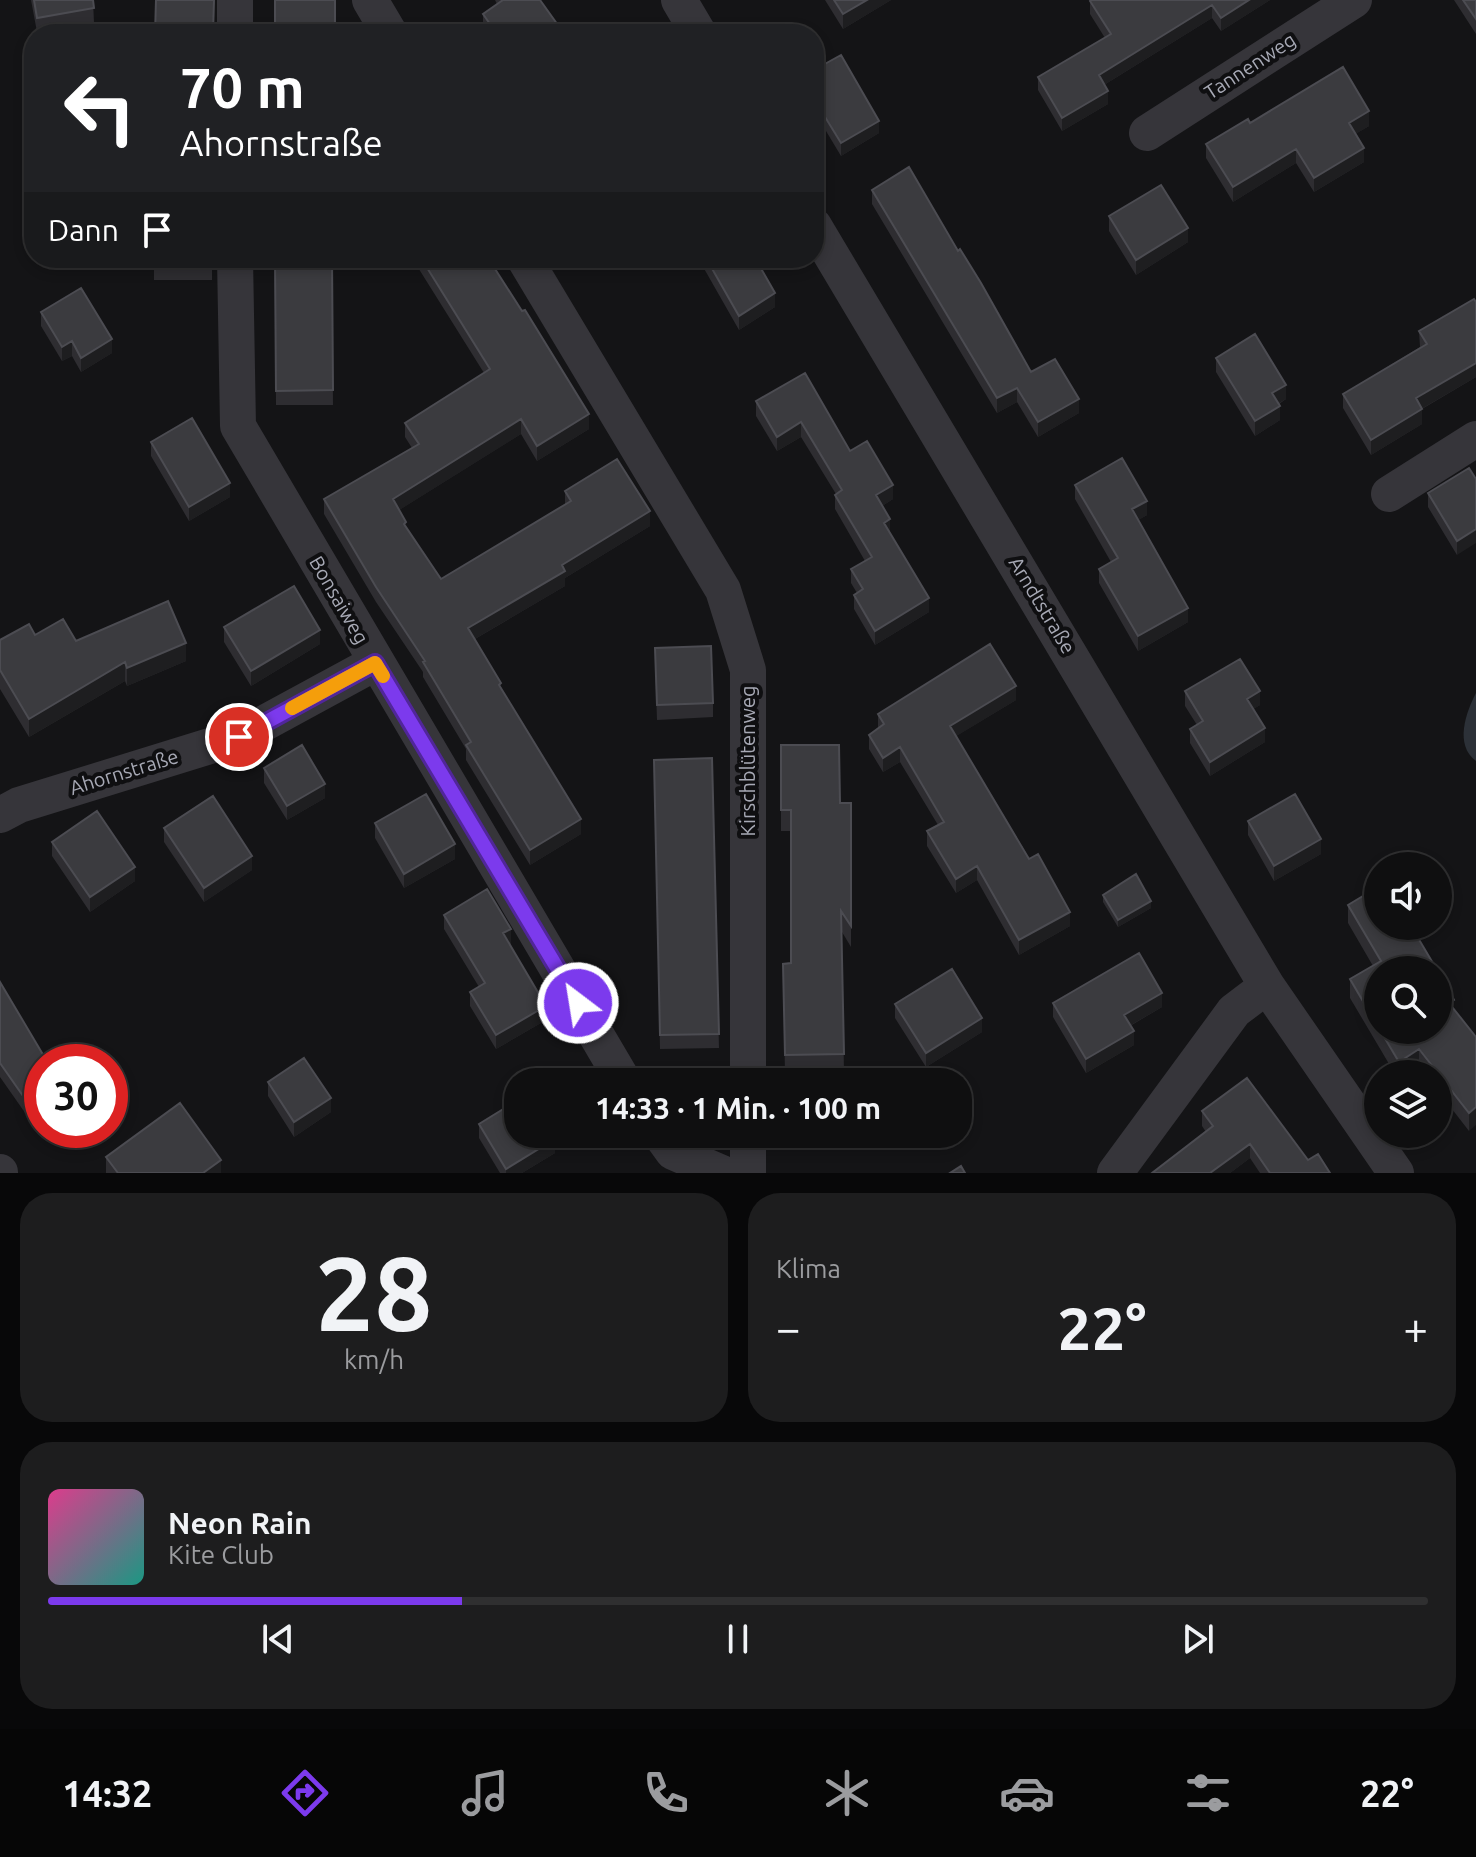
<!DOCTYPE html>
<html lang="de">
<head>
<meta charset="utf-8">
<style>
  body { margin:0; font-family:Ubuntu,sans-serif; background:#1d1d1e; color:#f1f3f6; height:100vh; display:flex; flex-direction:column; font-size:30px; white-space:nowrap }
  * { box-sizing:border-box; margin:0 }
  p { font-size:26px; color:#9b9c9f }
  .icon { flex:none; width:44px; height:44px; fill:none; stroke:currentColor; stroke-width:2; stroke-linecap:round; stroke-linejoin:round }
  .map { position:relative; height:1173px; overflow:hidden }
  .side { display:flex; flex-direction:column; gap:20px; padding:20px; background:#080809; flex:1 }
  .side>* { flex:none }
  .hud { position:absolute; left:24px; top:24px; width:800px; height:244px; border-radius:32px; box-shadow:0 4px 12px #0003,0 0 0 2px #2f2f30; background:#202124; color:#fff; overflow:hidden }
  .fabs { position:absolute; left:1364px; top:852px; display:grid; gap:16px }
  .fabs a { display:grid; place-items:center; width:88px; height:88px; border-radius:50%; background:#0f0f10; box-shadow:0 4px 12px #0003,0 0 0 2px #2f2f30; font-size:40px }
  .speed { position:absolute; left:24px; top:1044px; display:flex; gap:16px; font-size:40px; font-weight:700; text-align:center }
  .speed>* { display:grid; place-content:center; width:104px; height:104px; border-radius:50%; background:#0f0f10; box-shadow:0 4px 12px #0003,0 0 0 2px #2f2f30; line-height:1 }
  .speed .limit { border:12px solid #d22; background:#fff; color:#111 }
  .pin { position:absolute; display:grid; place-items:center; width:68px; height:68px; color:#fff; margin:-34px; border:4px solid #fff; border-radius:50%; box-shadow:0 2px 8px #0007 }
  .me { position:absolute; width:88px; margin:-44px; rotate:329deg; stroke-linejoin:round; filter:drop-shadow(0 0 6px #0008) }
  .turn { display:flex; align-items:center; gap:28px; height:168px; padding:0 24px; font-size:36px }
  .turn .icon { width:104px; height:104px; stroke-width:2.5 }
  .turn b { display:block; font-size:56px; line-height:68px }
  .then { display:flex; align-items:center; height:76px; padding:0 24px; background:#0003; gap:16px; font-size:30px }
  .big { font-size:60px; font-weight:700; line-height:1.1 }
  .side .card { flex:1; display:flex; flex-direction:column; justify-content:center; gap:12px; min-width:0; padding:0 28px; border-radius:32px; background:#1d1d1e }
  .side .dial { align-items:center; gap:0 }
  .dial b { font-size:104px; line-height:1 }
  .song { display:flex; align-items:center; gap:24px }
  .cover { width:96px; height:96px; border-radius:12px; background:linear-gradient(135deg,hsl(330 70% 55%),hsl(170 70% 35%)) }
  .played { height:8px; border-radius:4px; background:linear-gradient(90deg,#7c3aed 30%,#2f2f30 30%) }
  .keys { display:flex; justify-content:space-around; direction:ltr }
  .heat { display:flex; justify-content:space-between; align-items:center; font-size:44px; direction:ltr }
  .side .tiles { flex:1; display:grid; gap:20px; grid-template-columns:1fr 1fr }
  .card:last-child { grid-column:span 2 }
  .trip { position:absolute; left:504px; top:1068px; width:468px; height:80px; border-radius:32px; background:#0f0f10; box-shadow:0 4px 12px #0003,0 0 0 2px #2f2f30; font-weight:700; line-height:80px; text-align:center }
  .tabs { display:flex; height:128px; justify-content:space-around; align-items:center; background:#060606; color:#9b9c9f }
  .tabs .icon { width:56px; height:56px }
  .tabs .active { color:#7c3aed }
  .tabs b { font-size:36px; color:#f1f3f6 }
  .map>svg:first-child { display:block }
  .water { fill:#2c3138 }
  .lines { fill:none; stroke-linecap:round; stroke-linejoin:round }
  .street { stroke:#36353a; stroke-width:36 }
  .wall { fill:#2e2d31 }
  .shaded-wall { fill:#1e1e20 }
  .building { fill:#3b3b3f; stroke:#4c4c52; stroke-width:2 }
  .route-casing { stroke:#51269a; stroke-width:20 }
  .route { stroke:#7c3aed; stroke-width:14 }
  .slow { stroke:#f59e0b; stroke-width:14 }
  .labels { text-anchor:middle; stroke-width:8; stroke-linejoin:round; paint-order:stroke }
  .street-label { font-size:20px; fill:#a7a9b5; stroke:#0f0f11 }
</style>
</head>
<body>
<div class="map">
<svg width="1476" height="1173" viewBox="0 0 1476 1173">
  <rect width="100%" height="100%" fill="#141416"/>
  <path class="water" d="M 1476,693 L 1476,761 C 1454,745 1466,712 1476,693 Z"/>
  <g class="lines">
    <path class="street" d="M 370,0 L 390,34
      M 679,0 L 699,34
      M 235,34 L 235,0
      M 1147,133 L 1354,0
      M 814,226 L 1267,986 L 1396,1173
      M 235,258 L 238,426 L 624,1082
      M 524,258 L 723,590 L 748,670 L 748,1082
      M 1389,494 L 1476,439
      M 0,815 L 19,805 L 239,737 L 375,663
      M 660,1134 L 673,1152 L 722,1173
      M 748,1134 L 748,1173
      M 0,1172 L 0,1173
      M 1115,1173 L 1234,1011 L 1267,986"/>
  </g>
  <path class="wall" d="M 31,0 L 93,0 L 94,23 L 37,32 Z
    M 495,0 L 540,0 L 560,34 L 487,34 L 483,28 L 483,14 L 497,4 Z
    M 825,0 L 891,0 L 843,29 Z
    M 1270,0 L 1221,31 L 1212,18 L 1104,85 L 1108,104 L 1062,131 L 1038,90 L 1038,77 L 1105,38 L 1090,14 L 1090,1 Z
    M 1454,0 L 1476,0 L 1476,34 Z
    M 814,70 L 879,133 L 841,156 L 814,111 Z
    M 1250,123 L 1369,126 L 1355,134 L 1364,162 L 1314,192 L 1296,163 L 1233,202 L 1206,158 L 1206,144 Z
    M 872,190 L 958,251 L 1031,372 L 1079,413 L 1038,437 L 1017,402 L 997,413 L 872,204 Z
    M 1109,216 L 1188,242 L 1136,275 L 1109,231 Z
    M 154,258 L 212,258 L 212,280 L 154,280 Z
    M 275,258 L 332,258 L 333,405 L 276,405 Z
    M 412,258 L 488,258 L 589,429 L 537,461 L 521,434 L 399,510 L 406,527 L 441,579 L 565,505 L 565,491 L 650,526 L 565,578 L 565,586 L 475,639 L 581,834 L 530,865 L 466,760 L 466,749 L 423,677 L 423,672 L 376,602 L 324,514 L 324,499 L 412,448 L 405,437 L 405,423 L 484,373 Z
    M 698,258 L 755,258 L 775,307 L 739,330 Z
    M 41,312 L 112,353 L 81,372 L 72,356 L 62,361 L 41,326 Z
    M 1419,331 L 1476,377 L 1422,409 L 1422,424 L 1371,455 L 1343,408 L 1343,394 L 1420,347 Z
    M 1216,358 L 1286,399 L 1279,404 L 1280,420 L 1255,436 L 1216,372 Z
    M 805,373 L 850,451 L 893,499 L 882,506 L 890,534 L 929,612 L 875,645 L 854,609 L 854,595 L 857,593 L 851,583 L 851,569 L 865,561 L 835,509 L 835,495 L 836,494 L 801,437 L 777,451 L 756,416 L 756,401 Z
    M 151,442 L 230,497 L 189,521 L 151,456 Z
    M 1476,479 L 1457,555 L 1428,507 L 1428,493 Z
    M 1075,485 L 1147,515 L 1138,520 L 1188,622 L 1138,651 L 1099,583 L 1099,569 L 1111,562 L 1075,499 Z
    M 224,627 L 320,644 L 251,686 L 224,642 Z
    M 35,635 L 76,641 L 186,661 L 127,686 L 125,681 L 29,737 L 0,689 L 0,640 Z
    M 655,662 L 713,703 L 713,717 L 657,720 Z
    M 1185,691 L 1260,705 L 1253,709 L 1265,742 L 1210,776 L 1190,743 L 1190,729 L 1197,725 L 1185,706 Z
    M 1016,700 L 956,736 L 1070,926 L 1019,955 L 977,880 L 956,893 L 927,846 L 927,831 L 938,825 L 900,762 L 883,772 L 869,749 L 869,735 L 878,728 L 878,714 Z
    M 781,745 L 840,803 L 851,803 L 851,947 L 842,932 L 844,1075 L 785,1075 L 783,964 L 791,963 L 791,831 L 781,831 Z
    M 712,758 L 719,1048 L 660,1049 L 654,760 Z
    M 264,768 L 325,798 L 287,820 L 264,783 Z
    M 1248,821 L 1321,854 L 1274,881 L 1248,835 Z
    M 375,823 L 455,859 L 404,888 L 375,838 Z
    M 164,828 L 252,870 L 204,902 L 164,842 Z
    M 52,842 L 135,881 L 90,912 L 52,856 Z
    M 1103,895 L 1151,908 L 1118,927 L 1103,902 Z
    M 1348,905 L 1414,926 L 1378,970 L 1378,1030 L 1438,1030 L 1454,1009 L 1476,1037 L 1469,1131 L 1438,1091 L 1438,1074 L 1424,1074 L 1419,1068 L 1408,1074 L 1395,1074 L 1350,998 L 1350,979 L 1373,966 L 1348,923 Z
    M 444,915 L 511,943 L 510,944 L 546,1020 L 496,1049 L 470,1006 L 470,992 L 479,987 L 444,929 Z
    M 0,982 L 45,1058 L 42,1130 L 52,1130 L 42,1137 L 0,1077 Z
    M 1053,1003 L 1162,1007 L 1130,1026 L 1134,1045 L 1086,1073 L 1053,1017 Z
    M 895,1004 L 982,1032 L 926,1067 L 895,1018 Z
    M 268,1082 L 331,1112 L 294,1137 L 268,1096 Z
    M 1202,1111 L 1308,1160 L 1330,1173 L 1260,1173 L 1250,1158 L 1230,1173 L 1152,1173 L 1206,1132 L 1202,1126 Z
    M 479,1124 L 555,1153 L 522,1173 L 500,1173 L 479,1138 Z
    M 106,1157 L 221,1173 L 106,1173 Z"/>
  <path class="shaded-wall" d="M 867,0 L 891,0 L 843,29 L 843,14 Z
    M 1249,0 L 1270,0 L 1221,31 L 1221,18 Z
    M 1212,5 L 1212,18 L 1099,88 L 1099,75 Z
    M 560,28 L 560,34 L 551,34 Z
    M 1108,91 L 1108,104 L 1062,131 L 1062,118 Z
    M 1369,111 L 1369,126 L 1349,138 L 1349,123 Z
    M 879,121 L 879,133 L 841,156 L 841,143 Z
    M 1364,148 L 1364,162 L 1314,192 L 1314,178 Z
    M 1296,149 L 1296,163 L 1233,202 L 1233,187 Z
    M 1188,228 L 1188,242 L 1136,275 L 1136,260 Z
    M 775,293 L 775,307 L 739,330 L 739,316 Z
    M 112,339 L 112,353 L 81,372 L 81,358 Z
    M 72,341 L 72,356 L 62,361 L 62,347 Z
    M 1476,363 L 1476,377 L 1416,412 L 1416,398 Z
    M 1286,385 L 1286,399 L 1272,407 L 1272,393 Z
    M 1017,388 L 1017,402 L 997,413 L 997,398 Z
    M 1079,399 L 1079,413 L 1038,437 L 1038,422 Z
    M 1280,406 L 1280,420 L 1255,436 L 1255,421 Z
    M 1422,409 L 1422,424 L 1371,455 L 1371,440 Z
    M 589,414 L 589,429 L 537,461 L 537,446 Z
    M 521,419 L 521,434 L 393,514 L 393,499 Z
    M 801,422 L 801,437 L 777,451 L 777,437 Z
    M 230,483 L 230,497 L 189,521 L 189,507 Z
    M 893,485 L 893,499 L 876,510 L 876,495 Z
    M 1147,501 L 1147,515 L 1132,524 L 1132,509 Z
    M 650,511 L 650,526 L 565,578 L 565,586 L 468,643 L 468,628 L 562,565 Z
    M 890,519 L 890,534 L 884,523 Z
    M 1476,529 L 1476,543 L 1457,555 L 1457,541 Z
    M 929,598 L 929,612 L 875,645 L 875,631 Z
    M 1188,608 L 1188,622 L 1138,651 L 1138,636 Z
    M 320,630 L 320,644 L 251,686 L 251,671 Z
    M 186,643 L 186,661 L 127,686 L 127,668 Z
    M 125,662 L 125,681 L 29,737 L 29,719 Z
    M 1016,686 L 1016,700 L 950,740 L 950,726 Z
    M 1260,691 L 1260,705 L 1247,713 L 1247,699 Z
    M 1265,728 L 1265,742 L 1210,776 L 1210,762 Z
    M 900,747 L 900,762 L 883,772 L 883,758 Z
    M 325,784 L 325,798 L 287,820 L 287,806 Z
    M 581,819 L 581,834 L 530,865 L 530,850 Z
    M 1321,839 L 1321,854 L 1274,881 L 1274,866 Z
    M 455,844 L 455,859 L 404,888 L 404,874 Z
    M 252,856 L 252,870 L 204,902 L 204,888 Z
    M 977,866 L 977,880 L 956,893 L 956,879 Z
    M 135,867 L 135,881 L 90,912 L 90,897 Z
    M 1151,901 L 1151,908 L 1118,927 L 1118,920 Z
    M 1070,912 L 1070,926 L 1019,955 L 1019,940 Z
    M 511,929 L 511,943 L 503,947 L 503,933 Z
    M 1162,993 L 1162,1007 L 1124,1029 L 1124,1015 Z
    M 546,1006 L 546,1020 L 496,1049 L 496,1035 Z
    M 982,1018 L 982,1032 L 926,1067 L 926,1053 Z
    M 1134,1031 L 1134,1045 L 1086,1073 L 1086,1059 Z
    M 1419,1049 L 1419,1068 L 1408,1074 L 1399,1074 L 1399,1062 Z
    M 331,1098 L 331,1112 L 294,1137 L 294,1122 Z
    M 1476,1107 L 1476,1125 L 1469,1131 L 1469,1113 Z
    M 42,1123 L 42,1130 L 52,1130 L 42,1137 Z
    M 555,1139 L 555,1153 L 522,1173 L 506,1173 L 506,1169 Z
    M 1250,1144 L 1250,1158 L 1230,1173 L 1210,1173 Z
    M 221,1160 L 221,1173 L 203,1173 Z"/>
  <path class="building" d="M 34,0 L 93,0 L 94,8 L 37,18 Z
    M 156,0 L 214,0 L 213,34 L 155,34 Z
    M 275,0 L 335,0 L 335,34 L 275,34 Z
    M 503,0 L 540,0 L 560,28 L 551,34 L 497,34 L 483,14 Z
    M 834,0 L 867,0 L 843,14 Z
    M 1091,0 L 1249,0 L 1221,18 L 1212,5 L 1099,75 L 1108,91 L 1062,118 L 1038,77 L 1111,34 L 1090,1 Z
    M 1463,0 L 1476,0 L 1476,19 Z
    M 841,55 L 879,121 L 841,143 L 814,99 L 814,70 Z
    M 1343,67 L 1369,111 L 1349,123 L 1364,148 L 1314,178 L 1296,149 L 1233,187 L 1206,144 L 1248,119 L 1250,123 Z
    M 909,167 L 958,251 L 960,249 L 981,283 L 1031,372 L 1055,359 L 1079,399 L 1038,422 L 1017,388 L 997,398 L 872,190 Z
    M 1161,185 L 1188,228 L 1136,260 L 1109,216 Z
    M 154,258 L 212,258 L 212,265 L 154,265 Z
    M 275,258 L 332,258 L 333,390 L 276,391 Z
    M 421,258 L 488,258 L 522,311 L 525,310 L 589,414 L 537,446 L 521,419 L 393,499 L 406,522 L 404,524 L 441,579 L 571,501 L 565,491 L 617,459 L 650,511 L 562,565 L 565,571 L 468,628 L 501,683 L 499,685 L 581,819 L 530,850 L 466,745 L 471,742 L 423,662 L 425,661 L 376,587 L 324,499 L 419,444 L 405,423 L 490,369 Z
    M 706,258 L 755,258 L 775,293 L 739,316 Z
    M 81,288 L 112,339 L 81,358 L 72,341 L 62,347 L 41,312 Z
    M 1474,299 L 1476,302 L 1476,363 L 1416,398 L 1422,409 L 1371,440 L 1343,394 L 1427,344 L 1419,331 Z
    M 1255,334 L 1286,385 L 1272,393 L 1280,406 L 1255,421 L 1216,358 Z
    M 805,373 L 850,451 L 867,441 L 893,485 L 876,495 L 890,519 L 884,523 L 929,598 L 875,631 L 854,595 L 863,589 L 851,569 L 872,557 L 835,495 L 842,490 L 801,422 L 777,437 L 756,401 Z
    M 192,418 L 230,483 L 189,507 L 151,442 Z
    M 1122,458 L 1147,501 L 1132,509 L 1188,608 L 1138,636 L 1099,569 L 1118,558 L 1075,485 Z
    M 1469,468 L 1476,479 L 1476,529 L 1457,541 L 1428,493 Z
    M 294,586 L 320,630 L 251,671 L 224,627 Z
    M 168,601 L 186,643 L 127,668 L 125,662 L 29,719 L 0,670 L 0,640 L 29,624 L 35,635 L 63,619 L 76,641 Z
    M 990,644 L 1016,686 L 950,726 L 1029,859 L 1038,854 L 1070,912 L 1019,940 L 977,866 L 956,879 L 927,831 L 944,822 L 900,747 L 883,758 L 869,735 L 884,724 L 878,714 Z
    M 711,646 L 713,703 L 657,705 L 655,648 Z
    M 1240,659 L 1260,691 L 1247,699 L 1265,728 L 1210,762 L 1190,729 L 1203,721 L 1185,691 Z
    M 302,745 L 325,784 L 287,806 L 264,768 Z
    M 781,745 L 839,745 L 840,803 L 851,803 L 851,926 L 841,911 L 844,1054 L 785,1055 L 783,964 L 791,963 L 791,810 L 781,810 Z
    M 712,758 L 719,1034 L 660,1035 L 654,760 Z
    M 426,794 L 455,844 L 404,874 L 375,823 Z
    M 1295,794 L 1321,839 L 1274,866 L 1248,821 Z
    M 213,796 L 252,856 L 204,888 L 164,828 Z
    M 97,811 L 135,867 L 90,897 L 52,842 Z
    M 1136,874 L 1151,901 L 1118,920 L 1103,895 Z
    M 1378,887 L 1378,926 L 1411,926 L 1437,970 L 1378,970 L 1378,1027 L 1350,979 L 1381,961 L 1348,905 Z
    M 487,889 L 511,929 L 503,933 L 546,1006 L 496,1035 L 470,992 L 485,983 L 444,915 Z
    M 1139,953 L 1162,993 L 1124,1015 L 1134,1031 L 1086,1059 L 1053,1003 Z
    M 952,969 L 982,1018 L 926,1053 L 895,1004 Z
    M 1438,972 L 1454,1000 L 1449,1003 L 1476,1037 L 1476,1107 L 1469,1113 L 1419,1049 L 1399,1062 L 1380,1030 L 1438,1030 Z
    M 0,982 L 45,1058 L 62,1046 L 73,1062 L 42,1062 L 42,1123 L 0,1063 Z
    M 304,1058 L 331,1098 L 294,1122 L 268,1082 Z
    M 1247,1078 L 1308,1160 L 1318,1154 L 1330,1173 L 1270,1173 L 1250,1144 L 1210,1173 L 1152,1173 L 1213,1126 L 1202,1111 Z
    M 518,1100 L 518,1134 L 552,1134 L 555,1139 L 506,1169 L 479,1124 Z
    M 180,1103 L 221,1160 L 203,1173 L 118,1173 L 106,1157 Z
    M 961,1166 L 965,1173 L 950,1173 Z"/>
  <g class="lines">
    <g class="route-casing">
      <path id="route" d="M 239,737 L 375,663 L 578,1003"/>
    </g>
    <use href="#route" class="route"/>
    <path class="slow" d="M 292,708 L 375,663 L 383,676"/>
  </g>
  <g class="labels">
    <g class="street-label">
      <text transform="translate(1250 66) rotate(-33)" y="7">Tannenweg</text>
      <text transform="translate(339 600) rotate(60)" y="7">Bonsaiweg</text>
      <text transform="translate(1042 605) rotate(59)" y="7">Arndtstraße</text>
      <text transform="translate(748 761) rotate(-90)" y="7">Kirschblütenweg</text>
      <text transform="translate(124 772) rotate(-17)" y="7">Ahornstraße</text>
    </g>
  </g>
</svg>
<div class="fabs">
<a><svg class="icon" aria-label="sound" viewBox="0 0 24 24"><path d="M4 9h4l5-4v14l-5-4H4zM17 9q2 3 0 6"/></svg></a>
<a><svg class="icon" aria-label="search" viewBox="0 0 24 24"><circle cx="10" cy="10" r="6"/><path d="M15 15l6 6"/></svg></a>
<a><svg class="icon" aria-label="layers" viewBox="0 0 24 24"><path d="M12 4l9 5-9 5-9-5zM3 14l9 5 9-5"/></svg></a>
</div>
<div class="speed"><div class="limit">30</div></div>
<div class="pin" style="left:239px;top:737px;background:#d93025"><svg class="icon" aria-label="arrive" viewBox="0 0 24 24"><path d="M6 21V4h12l-3 4 3 4H6"/></svg></div>
<svg class="me" style="left:578px;top:1003px" viewBox="-20 -20 40 40"><circle r="17" fill="#7c3aed" stroke="#fff" stroke-width="3"/><path d="M0-11L8 9 0 5-8 9z" fill="#fff"/></svg>
<div class="trip">14:33 · 1 Min. · 100 m</div>
<div class="hud">
<div class="turn"><svg class="icon" aria-label="left" viewBox="0 0 24 24"><path d="M17 20v-9H6M10 6l-5 5 5 5"/></svg><div><b>70 m</b>Ahornstraße</div></div>
<div class="then">Dann<svg class="icon" aria-label="arrive" viewBox="0 0 24 24"><path d="M6 21V4h12l-3 4 3 4H6"/></svg></div>
</div>
</div>
<section class="side">
<div class="tiles">
<div class="card dial"><b>28</b><p>km/h</p></div>
<div class="card"><p>Klima</p>
<div class="heat"><a>−</a><b class="big">22°</b><a>+</a></div>
</div>
<div class="card">
<div class="song"><i class="cover"></i><div><b>Neon Rain</b><p>Kite Club</p></div></div>
<div class="played"></div>
<div class="keys"><svg class="icon" aria-label="previous" viewBox="0 0 24 24"><path d="M18 5L8 12l10 7zM5 5v14"/></svg><svg class="icon" aria-label="pause" viewBox="0 0 24 24"><path d="M8 5v14M16 5v14"/></svg><svg class="icon" aria-label="next" viewBox="0 0 24 24"><path d="M6 5l10 7-10 7zM19 5v14"/></svg></div>
</div>
</div>
</section>
<nav class="tabs">
<b>14:32</b>
<svg class="icon active" aria-label="directions" viewBox="0 0 24 24"><path d="M12 3l9 9-9 9-9-9zM9 14v-3h6M13 9l2 2-2 2"/></svg>
<svg class="icon" aria-label="music" viewBox="0 0 24 24"><path d="M9 18V5l10-2v13"/><circle cx="6" cy="18" r="3"/><circle cx="16" cy="16" r="3"/></svg>
<svg class="icon" aria-label="phone" viewBox="0 0 24 24"><path d="M5 4h4l2 5-3 2q2 4 5 5l2-3 5 2v4C11 20 4 13 5 4z"/></svg>
<svg class="icon" aria-label="climate" viewBox="0 0 24 24"><path d="M12 3v18M4 7l16 10M4 17L20 7"/></svg>
<svg class="icon" aria-label="car" viewBox="0 0 24 24"><path d="M5 17H2v-5l4-1 3-4h7l3 4 3 1v5h-3M9 17h6M6 11h13"/><circle cx="7" cy="17" r="2"/><circle cx="17" cy="17" r="2"/></svg>
<svg class="icon" aria-label="filters" viewBox="0 0 24 24"><path d="M4 7h16M4 17h16"/><circle cx="9" cy="7" r="2"/><circle cx="15" cy="17" r="2"/></svg>
<b>22°</b>
</nav>
</body>
</html>
